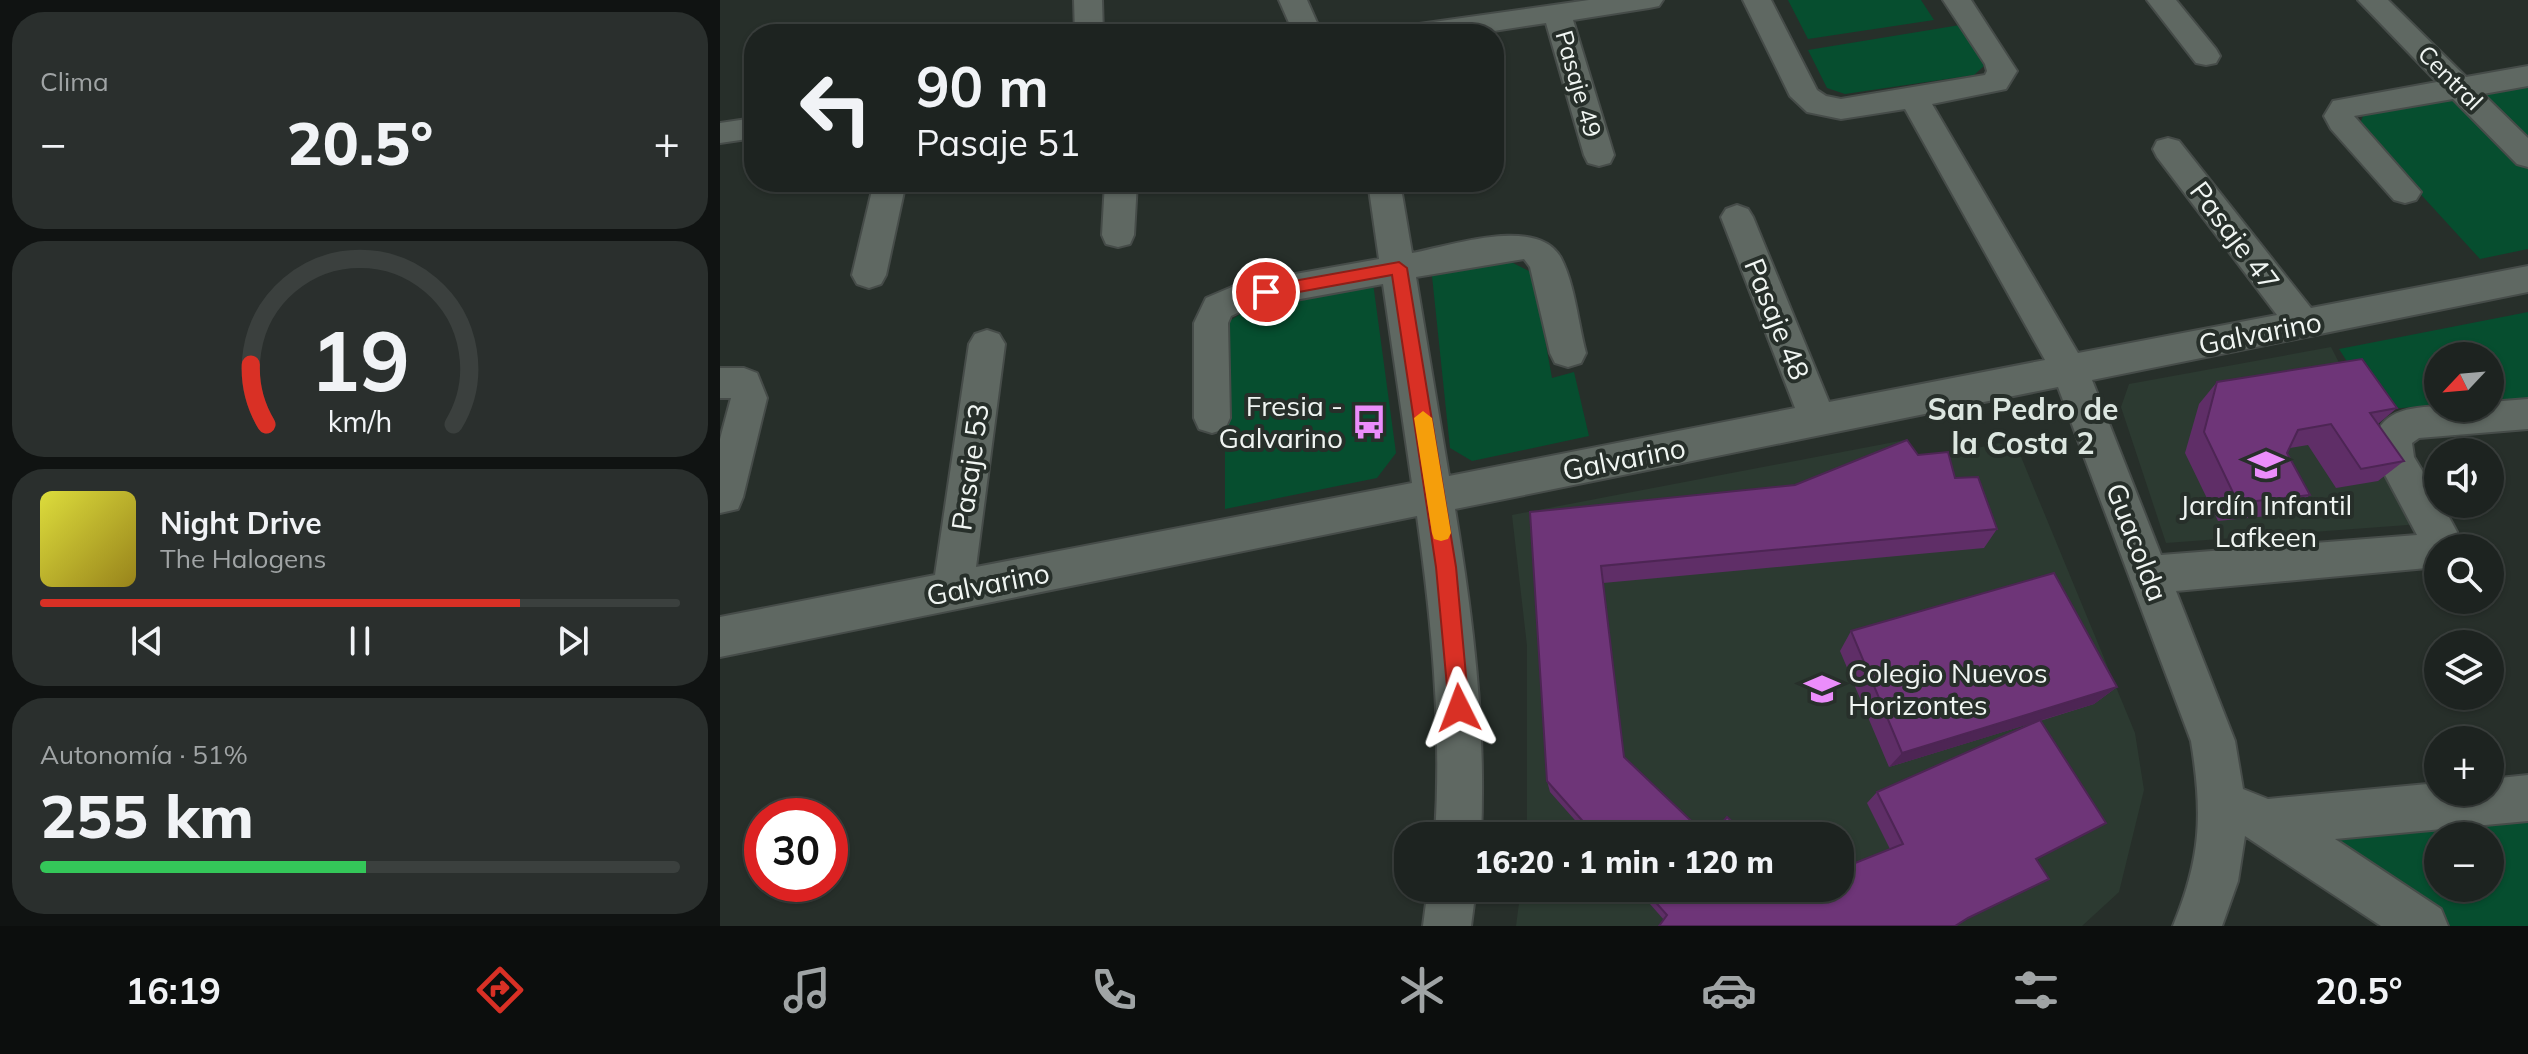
<!DOCTYPE html>
<html lang="es">
<head>
<meta charset="utf-8">
<style>
  body { margin:0; font-family:Mulish,sans-serif; background:#2a2f2d; color:#f1f3f6; height:100vh; display:flex; flex-direction:column; font-size:30px; white-space:nowrap }
  * { box-sizing:border-box; margin:0 }
  p { font-size:26px; color:#a0a4a5 }
  .icon { flex:none; width:44px; height:44px; fill:none; stroke:currentColor; stroke-width:2; stroke-linecap:round; stroke-linejoin:round }
  .map { position:relative; flex:1; overflow:hidden }
  .drawer { display:flex; flex-direction:column; gap:12px; padding:12px; background:#101312; width:720px }
  .drawer>* { flex:none }
  .hud { position:absolute; left:24px; top:24px; width:760px; height:168px; border-radius:32px; box-shadow:0 2px 6px #0004,0 0 0 2px #3b403e; background:#1d2320; color:#f1f3f6; overflow:hidden }
  .needle { width:52px; rotate:244deg }
  .buttons { position:absolute; left:1704px; top:342px; display:grid; gap:16px }
  .buttons a { display:grid; place-items:center; width:80px; height:80px; border-radius:50%; background:#1d2320; box-shadow:0 2px 6px #0004,0 0 0 2px #3b403e; font-size:40px }
  .speed { position:absolute; left:24px; top:798px; display:flex; gap:16px; font-size:40px; font-weight:700; text-align:center }
  .speed>* { display:grid; place-content:center; width:104px; height:104px; border-radius:50%; background:#1d2320; box-shadow:0 2px 6px #0004,0 0 0 2px #3b403e; line-height:1 }
  .speed .limit { border:12px solid #d22; background:#fff; color:#111 }
  .pin { position:absolute; display:grid; place-items:center; width:68px; height:68px; color:#fff; margin:-34px; border:4px solid #fff; border-radius:50%; box-shadow:0 2px 8px #0007 }
  .me { position:absolute; width:88px; margin:-44px; rotate:357deg; stroke-linejoin:round; filter:drop-shadow(0 0 6px #0008) }
  .turn { display:flex; align-items:center; gap:28px; height:168px; padding:0 40px; font-size:36px }
  .turn .icon { width:104px; height:104px; stroke-width:2.5 }
  .turn b { display:block; font-size:56px; line-height:68px }
  .big { font-size:60px; font-weight:800; line-height:1.1 }
  .drawer .widget { flex:1; display:flex; flex-direction:column; justify-content:center; gap:12px; min-width:0; padding:0 28px; border-radius:32px; background:#2a2f2d }
  .drawer .dial { align-items:center; gap:0 }
  .dial svg { height:208px; overflow:visible; fill:none; stroke:#3b403e; stroke-width:7; stroke-linecap:round; text-anchor:middle }
  .dial text { fill:#f1f3f6; stroke:none }
  .song { display:flex; align-items:center; gap:24px }
  .cover { width:96px; height:96px; border-radius:12px; background:linear-gradient(135deg,hsl(60 70% 55%),hsl(50 70% 35%)) }
  .played { height:8px; border-radius:4px; background:linear-gradient(90deg,#d93025 75%,#3b403e 75%) }
  .keys { display:flex; justify-content:space-around; direction:ltr }
  .heat { display:flex; justify-content:space-between; align-items:center; font-size:44px; direction:ltr }
  .charge { height:12px; border-radius:6px; background:linear-gradient(90deg,#34c759 51%,#3b403e 0) }
  .trip { position:absolute; left:674px; top:822px; width:460px; height:80px; border-radius:32px; background:#1d2320; box-shadow:0 2px 6px #0004,0 0 0 2px #3b403e; font-weight:800; line-height:80px; text-align:center }
  .dock { display:flex; height:128px; justify-content:space-around; align-items:center; background:#0c0e0d; color:#a0a4a5 }
  .dock .icon { width:56px; height:56px }
  .dock .active { color:#d93025 }
  .dock b { font-size:36px; color:#f1f3f6 }
  main { display:flex; flex:1; min-height:0 }
  .map>svg:first-child { display:block }
  .built { fill:#2c3a31 }
  .green { fill:#064e2f; fill-rule:evenodd }
  .lines { fill:none; stroke-linecap:round; stroke-linejoin:round }
  .minor-casing { stroke:#464c49; stroke-width:4 }
  .minor { fill:#5f6862; fill-rule:evenodd }
  .wall { fill:#5f2e67 }
  .shaded-wall { fill:#4d2554 }
  .building { fill:#6e3578; stroke:#4d2554; stroke-width:2 }
  .route { fill:#d93025; stroke:#8d1f18; stroke-width:2 }
  .slow { fill:#f59e0b }
  .labels { text-anchor:middle; stroke-width:8; stroke-linejoin:round; paint-order:stroke }
  .far-street-label { font-size:24px; fill:#f0f5f2; stroke:#272f2a }
  .street-label { font-size:28px; fill:#f0f5f2; stroke:#272f2a }
  .poi-label { font-size:28px; fill:#f0f5f2; stroke:#272f2a; text-anchor:end }
  .neighbourhood-label { font-size:30px; font-weight:bold; fill:#dce6e0; stroke:#272f2a }
</style>
</head>
<body>
<main>
<section class="drawer">
<div class="widget"><p>Clima</p>
<div class="heat"><a>−</a><b class="big">20.5°</b><a>+</a></div>
</div>
<div class="widget dial"><svg viewBox="0 0 100 80">
<path d="M14 69A42 42 0 1 1 86 69"/>
<path d="M14 69A42 42 0 0 1 8 46" stroke="#d93025"/>
<text x="50" y="56" font-size="32" font-weight="700">19</text>
<text x="50" y="72" font-size="11">km/h</text>
</svg></div>
<div class="widget">
<div class="song"><i class="cover"></i><div><b>Night Drive</b><p>The Halogens</p></div></div>
<div class="played"></div>
<div class="keys"><svg class="icon" aria-label="previous" viewBox="0 0 24 24"><path d="M18 5L8 12l10 7zM5 5v14"/></svg><svg class="icon" aria-label="pause" viewBox="0 0 24 24"><path d="M8 5v14M16 5v14"/></svg><svg class="icon" aria-label="next" viewBox="0 0 24 24"><path d="M6 5l10 7-10 7zM19 5v14"/></svg></div>
</div>
<div class="widget"><p>Autonomía · 51%</p><b class="big">255 km</b><div class="charge"></div></div>
</section>
<div class="map">
<svg width="1808" height="926" viewBox="0 0 1808 926">
  <rect width="100%" height="100%" fill="#272f2a"/>
  <path class="built" d="M 1611,347 L 1701,524 L 1446,543 L 1401,407 L 1409,384 Z
    M 1185,440 L 1196,462 L 1279,443 L 1299,452 L 1415,733 L 1424,790 L 1399,892 L 1362,926 L 796,926 L 801,888 L 1120,888 L 1120,836 L 807,836 L 807,646 L 792,515 Z"/>
  <path class="green" d="M 1068,0 L 1201,0 L 1214,20 L 1088,39 Z
    M 1240,25 L 1264,66 L 1254,75 L 1125,94 L 1107,88 L 1088,50 Z
    M 1808,86 L 1808,249 L 1760,259 L 1639,127 L 1644,113 Z
    M 791,262 L 813,273 L 832,378 L 854,372 L 869,436 L 752,461 L 730,448 L 712,276 Z
    M 653,283 L 676,453 L 657,478 L 505,509 L 505,324 L 528,309 Z
    M 1808,312 L 1808,399 L 1770,402 L 1770,356 L 1718,356 L 1718,405 L 1658,410 L 1619,349 Z
    M 1808,819 L 1808,926 L 1719,926 L 1621,852 L 1620,834 ZM 1718,836 L 1770,836 L 1770,888 L 1718,888 Z"/>
  <g class="lines">
    <g class="minor-casing">
      <path id="minor" d="M 354,0 L 382,0 L 383,34 L 355,34 Z
        M 559,0 L 587,0 L 602,34 L 574,34 Z
        M 869,0 L 943,0 L 939,6 L 929,8 L 853,20 L 894,155 L 890,163 L 879,166 L 868,163 L 864,155 L 826,23 L 754,34 L 678,34 L 682,28 L 692,25 Z
        M 1023,0 L 1051,0 L 1097,90 L 1106,96 L 1121,99 L 1265,75 L 1267,71 L 1265,64 L 1223,0 L 1251,0 L 1297,71 L 1286,89 L 1212,104 L 1358,353 L 1557,315 L 1437,157 L 1433,149 L 1437,141 L 1448,138 L 1459,141 L 1591,308 L 1808,266 L 1808,292 L 1372,380 L 1441,555 L 1697,535 L 1657,460 C 1642,392 1731,408 1770,408 L 1770,402 L 1808,399 L 1808,429 L 1699,438 L 1692,443 L 1694,457 L 1718,497 L 1718,504 L 1722,504 L 1737,532 L 1736,548 L 1718,548 L 1718,567 L 1456,591 L 1515,741 L 1523,789 L 1548,799 L 1718,783 L 1718,792 L 1770,792 L 1770,779 L 1808,775 L 1808,821 L 1615,839 L 1721,909 L 1728,926 L 1661,926 L 1525,836 L 1518,881 L 1502,926 L 1453,926 C 1481,858 1483,814 1471,741 L 1338,387 L 735,509 C 753,618 766,725 761,836 L 715,836 C 722,728 712,623 697,516 L 0,657 L 0,617 L 215,575 L 249,344 L 255,334 L 267,330 L 279,334 L 285,344 L 256,567 L 692,483 L 663,284 L 526,309 L 511,316 L 508,323 L 510,418 L 505,429 L 492,433 L 479,429 L 474,418 L 474,323 L 486,298 L 519,284 L 659,259 L 648,182 L 680,182 L 692,253 C 730,246 818,215 841,258 C 855,285 858,323 866,353 L 861,363 L 848,367 L 835,363 L 830,353 L 810,267 L 804,259 L 696,277 L 729,476 L 1075,408 L 1001,217 L 1006,209 L 1017,205 L 1028,209 L 1033,217 L 1109,402 L 1325,360 L 1185,109 L 1121,119 L 1087,112 L 1070,96 Z
        M 1427,0 L 1456,0 L 1496,49 L 1500,56 L 1496,63 L 1486,65 L 1476,63 Z
        M 1638,0 L 1668,0 L 1746,77 L 1808,66 L 1808,86 L 1763,94 L 1808,138 L 1808,167 L 1797,164 L 1733,99 L 1634,116 L 1701,192 L 1696,200 L 1685,203 L 1674,200 L 1611,129 L 1604,116 L 1613,101 L 1717,82 Z
        M 34,118 L 34,138 L 0,143 L 0,123 Z
        M 154,182 L 186,182 L 166,275 L 161,284 L 149,288 L 137,284 L 132,275 Z
        M 385,182 L 417,182 L 414,235 L 410,244 L 398,247 L 386,244 L 382,235 Z
        M 0,368 L 24,368 L 37,373 L 47,398 L 23,497 L 18,509 L 0,513 L 0,439 L 11,398 L 0,398 Z
        M 708,888 L 756,888 L 751,926 L 703,926 Z"/>
    </g>
    <use href="#minor" class="minor"/>
  </g>
  <path class="wall" d="M 1497,382 L 1677,408 L 1658,424 L 1684,461 L 1658,481 L 1616,488 L 1588,445 L 1570,448 L 1567,453 L 1590,495 L 1567,514 L 1498,521 L 1465,453 L 1479,404 Z
    M 1198,455 L 1235,478 L 1277,529 L 1264,548 L 883,583 L 904,757 L 987,836 L 869,836 L 830,792 L 827,781 L 810,512 L 1075,485 Z
    M 1334,573 L 1397,687 L 1374,704 L 1320,721 L 1386,823 L 1316,859 L 1329,879 L 1248,918 L 1235,926 L 939,926 L 944,920 L 916,888 L 1041,888 L 1056,902 L 1069,890 L 1074,888 L 1120,888 L 1120,869 L 1170,849 L 1147,803 L 1157,792 L 1312,723 L 1169,767 L 1120,651 L 1131,631 Z"/>
  <path class="shaded-wall" d="M 1397,687 L 1374,704 L 1169,767 L 1182,753 Z"/>
  <path class="building" d="M 1642,359 L 1677,408 L 1650,413 L 1684,461 L 1641,469 L 1611,424 L 1578,430 L 1567,453 L 1590,495 L 1518,503 L 1484,432 L 1497,382 Z
    M 1187,440 L 1198,455 L 1228,452 L 1235,478 L 1258,477 L 1277,529 L 881,566 L 904,757 L 987,836 L 876,836 L 827,781 L 810,512 L 1075,485 Z
    M 1334,573 L 1397,687 L 1182,753 L 1131,631 Z
    M 1320,720 L 1386,823 L 1316,859 L 1329,879 L 1248,918 L 1235,926 L 939,926 L 947,915 L 923,888 L 1041,888 L 1056,902 L 1069,890 L 1074,888 L 1120,888 L 1120,869 L 1183,844 L 1157,792 Z
    M 1007,817 L 1028,836 L 991,836 Z"/>
  <path class="route" d="M 679,262 L 687,268 L 736,567 L 749,708 L 746,715 L 739,718 L 732,715 L 729,708 L 716,567 L 672,275 L 546,298 L 538,292 L 546,286 Z"/>
  <path class="slow" d="M 703,411 L 712,418 L 731,533 L 728,539 L 721,541 L 714,539 L 712,533 L 694,418 Z"/>
  <defs>
    <g id="bus-bare" transform="scale(2.76)"><path d="M-5-6H5V4H4V6H2V4H-2V6H-4V4H-5ZM-3.5-4V0h7V-4ZM-3.5 1.2v1.5H-2V1.2ZM2 1.2v1.5H3.5V1.2Z" fill="#eb8dfb" stroke="#272f2a" stroke-width="2.5" paint-order="stroke"/></g>
    <g id="school-bare" transform="scale(2.76)"><path d="M0-5L7-2L0 1L-7-2ZM-4 1L0 2.5L4 1V4Q0 6-4 4Z" fill="#eb8dfb" stroke="#272f2a" stroke-width="2.5" paint-order="stroke"/></g>
  </defs>
  <g fill-rule="evenodd">
    <use href="#bus-bare" x="649" y="422"/>
    <use href="#school-bare" x="1546" y="465"/>
    <use href="#school-bare" x="1102" y="689"/>
  </g>
  <g class="labels">
    <g class="far-street-label">
      <text transform="translate(1730 78) rotate(45)" y="8">Central</text>
      <text transform="translate(858 84) rotate(74)" y="8">Pasaje 49</text>
    </g>
    <g class="street-label">
      <text transform="translate(1515 236) rotate(53)" y="10">Pasaje 47</text>
      <text transform="translate(1057 319) rotate(68)" y="10">Pasaje 48</text>
      <text transform="translate(1540 333) rotate(-11)" y="10">Galvarino</text>
      <text transform="translate(904 459) rotate(-11)" y="10">Galvarino</text>
      <text transform="translate(250 467) rotate(-82)" y="10">Pasaje 53</text>
      <text transform="translate(1417 542) rotate(69)" y="10">Guacolda</text>
      <text transform="translate(268 584) rotate(-11)" y="10">Galvarino</text>
    </g>
    <g class="poi-label">
      <text x="623" y="416">Fresia -<tspan x="623" dy="32">Galvarino</tspan></text>
      <text x="1546" y="515" text-anchor="middle">Jardín Infantil<tspan x="1546" dy="32">Lafkeen</tspan></text>
      <text x="1128" y="683" text-anchor="start">Colegio Nuevos<tspan x="1128" dy="32">Horizontes</tspan></text>
    </g>
    <g class="neighbourhood-label">
      <text x="1303" y="420">San Pedro de<tspan x="1303" dy="34">la Costa 2</tspan></text>
    </g>
  </g>
</svg>
<div class="buttons">
<a><svg class="needle" viewBox="-14 -14 28 28"><path d="M0-13l5 13h-10z" fill="#e53935"/><path d="M0 13l5-13h-10z" fill="#a0a4a5"/></svg></a>
<a><svg class="icon" aria-label="sound" viewBox="0 0 24 24"><path d="M4 9h4l5-4v14l-5-4H4zM17 9q2 3 0 6"/></svg></a>
<a><svg class="icon" aria-label="search" viewBox="0 0 24 24"><circle cx="10" cy="10" r="6"/><path d="M15 15l6 6"/></svg></a>
<a><svg class="icon" aria-label="layers" viewBox="0 0 24 24"><path d="M12 4l9 5-9 5-9-5zM3 14l9 5 9-5"/></svg></a>
<a>+</a>
<a>−</a>
</div>
<div class="speed"><div class="limit">30</div></div>
<div class="pin" style="left:546px;top:292px;background:#d93025"><svg class="icon" aria-label="arrive" viewBox="0 0 24 24"><path d="M6 21V4h12l-3 4 3 4H6"/></svg></div>
<svg class="me" style="left:739px;top:708px" viewBox="-20 -20 40 40"><path d="M0-17L14 15 0 8-14 15z" fill="#d93025" stroke="#fff" stroke-width="4"/></svg>
<div class="trip">16:20 · 1 min · 120 m</div>
<div class="hud">
<div class="turn"><svg class="icon" aria-label="left" viewBox="0 0 24 24"><path d="M17 20v-9H6M10 6l-5 5 5 5"/></svg><div><b>90 m</b>Pasaje 51</div></div>
</div>
</div>
</main>
<nav class="dock">
<b>16:19</b>
<svg class="icon active" aria-label="directions" viewBox="0 0 24 24"><path d="M12 3l9 9-9 9-9-9zM9 14v-3h6M13 9l2 2-2 2"/></svg>
<svg class="icon" aria-label="music" viewBox="0 0 24 24"><path d="M9 18V5l10-2v13"/><circle cx="6" cy="18" r="3"/><circle cx="16" cy="16" r="3"/></svg>
<svg class="icon" aria-label="phone" viewBox="0 0 24 24"><path d="M5 4h4l2 5-3 2q2 4 5 5l2-3 5 2v4C11 20 4 13 5 4z"/></svg>
<svg class="icon" aria-label="climate" viewBox="0 0 24 24"><path d="M12 3v18M4 7l16 10M4 17L20 7"/></svg>
<svg class="icon" aria-label="car" viewBox="0 0 24 24"><path d="M5 17H2v-5l4-1 3-4h7l3 4 3 1v5h-3M9 17h6M6 11h13"/><circle cx="7" cy="17" r="2"/><circle cx="17" cy="17" r="2"/></svg>
<svg class="icon" aria-label="filters" viewBox="0 0 24 24"><path d="M4 7h16M4 17h16"/><circle cx="9" cy="7" r="2"/><circle cx="15" cy="17" r="2"/></svg>
<b>20.5°</b>
</nav>
</body>
</html>
